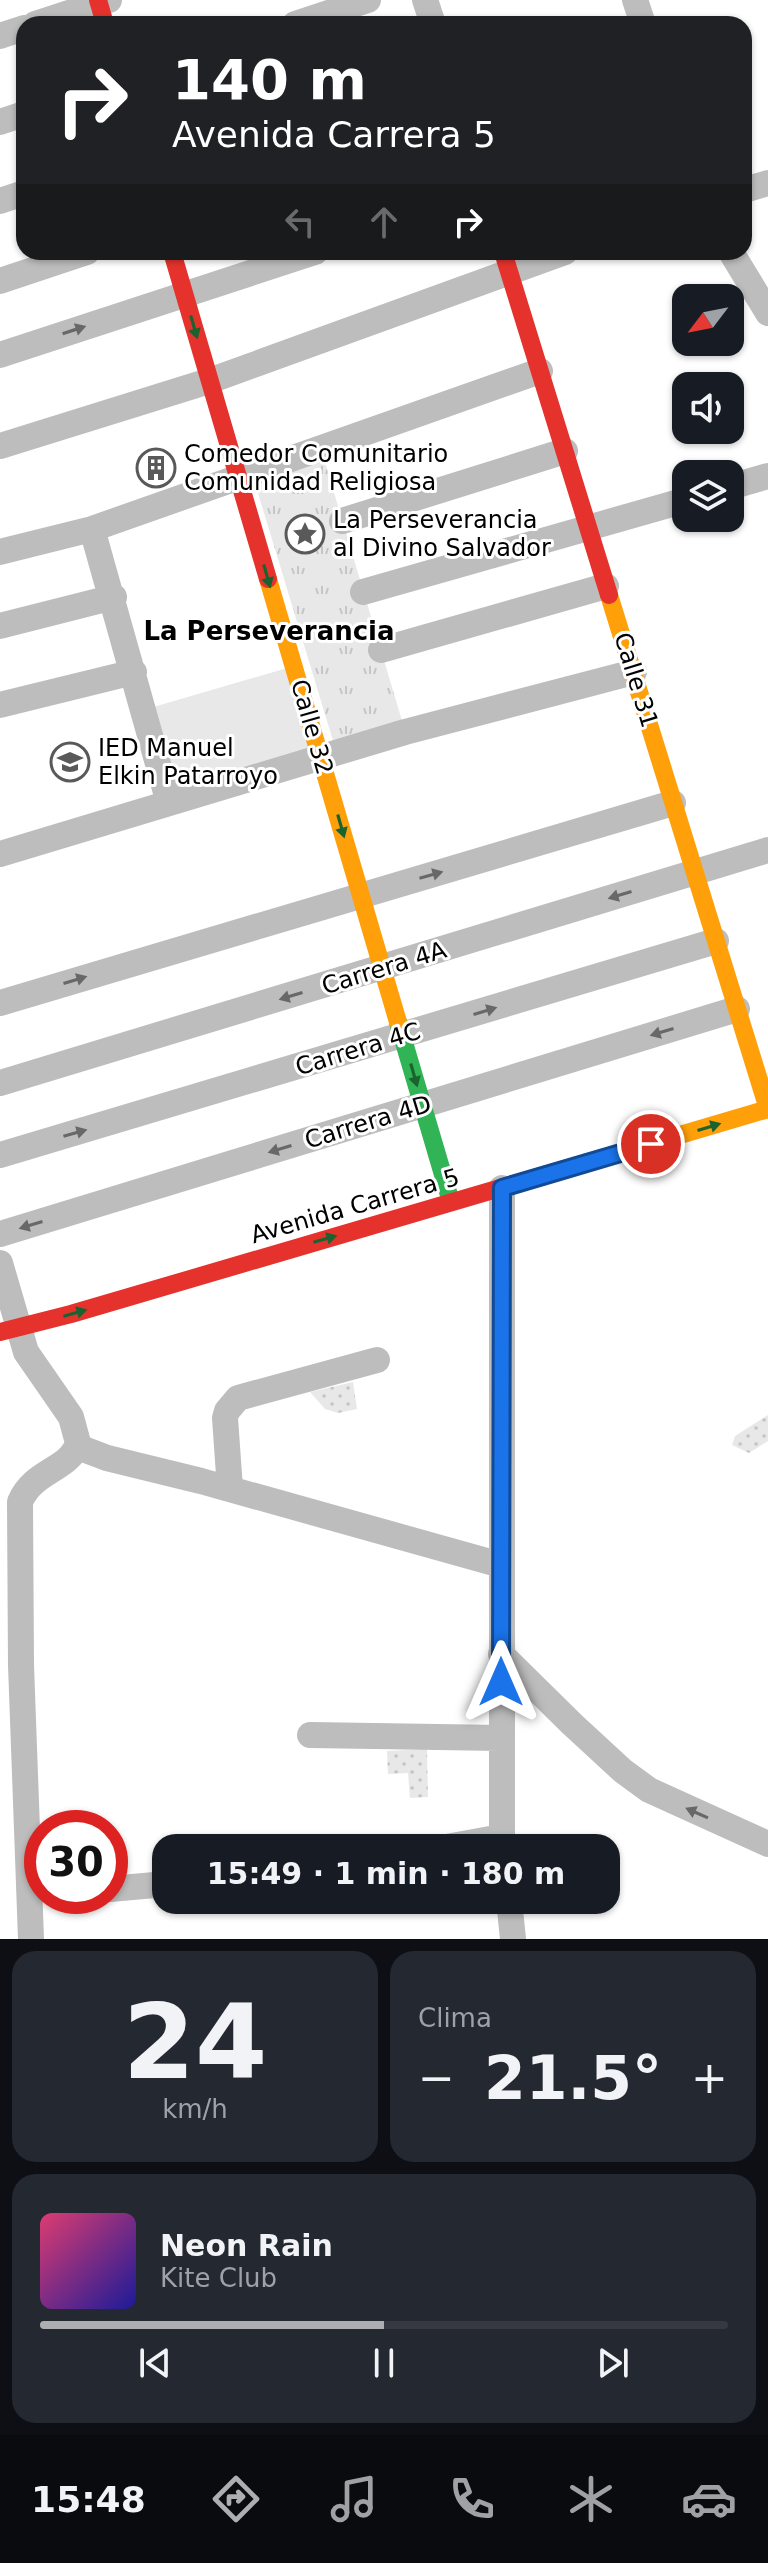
<!DOCTYPE html>
<html lang="es">
<head>
<meta charset="utf-8">
<style>
  body { margin:0; font-family:"DejaVu Sans",sans-serif; background:#242831; color:#f1f3f6; height:100vh; display:flex; flex-direction:column; font-size:30px; white-space:nowrap }
  * { box-sizing:border-box; margin:0 }
  p { font-size:26px; color:#9ea1a6 }
  .icon { flex:none; width:44px; height:44px; fill:none; stroke:currentColor; stroke-width:2; stroke-linecap:round; stroke-linejoin:round }
  .map { position:relative; height:1939px; overflow:hidden }
  .details { display:flex; flex-direction:column; gap:12px; padding:12px; background:#0d0f14; flex:1 }
  .details>* { flex:none }
  .guide { position:absolute; left:16px; top:16px; width:736px; height:244px; border-radius:24px; box-shadow:0 2px 6px #0004; background:#202124; color:#fff; overflow:hidden }
  .needle { width:52px; rotate:238deg }
  .controls { position:absolute; left:672px; top:284px; display:grid; gap:16px }
  .controls a { display:grid; place-items:center; width:72px; height:72px; border-radius:16px; background:#171b24; box-shadow:0 2px 6px #0004; font-size:40px }
  .speed { position:absolute; left:24px; top:1810px; display:flex; gap:16px; font-size:40px; font-weight:700; text-align:center }
  .speed>* { display:grid; place-content:center; width:104px; height:104px; border-radius:50%; background:#171b24; box-shadow:0 2px 6px #0004; line-height:1 }
  .speed .limit { border:12px solid #d22; background:#fff; color:#111 }
  .pin { position:absolute; display:grid; place-items:center; width:68px; height:68px; color:#fff; margin:-34px; border:4px solid #fff; border-radius:50%; box-shadow:0 2px 8px #0007 }
  .me { position:absolute; width:88px; margin:-44px; rotate:0deg; stroke-linejoin:round; filter:drop-shadow(0 0 6px #0008) }
  .turn { display:flex; align-items:center; gap:28px; height:168px; padding:0 24px; font-size:36px }
  .turn .icon { width:104px; height:104px; stroke-width:2.5 }
  .turn b { display:block; font-size:56px; line-height:68px }
  .lanes { display:flex; align-items:center; height:76px; padding:0 24px; background:#0003; justify-content:center; gap:40px; direction:ltr }
  .lanes .off { opacity:.35 }
  .big { font-size:60px; font-weight:600; line-height:1.1 }
  .details .card { flex:1; display:flex; flex-direction:column; justify-content:center; gap:12px; min-width:0; padding:0 28px; border-radius:24px; background:#242831 }
  .details .dial { align-items:center; gap:0 }
  .dial b { font-size:104px; line-height:1 }
  .song { display:flex; align-items:center; gap:24px }
  .cover { width:96px; height:96px; border-radius:12px; background:linear-gradient(135deg,hsl(340 70% 55%),hsl(240 70% 35%)) }
  .played { height:8px; border-radius:4px; background:linear-gradient(90deg,#adaeaf 50%,#363941 50%) }
  .keys { display:flex; justify-content:space-around; direction:ltr }
  .heat { display:flex; justify-content:space-between; align-items:center; font-size:44px; direction:ltr }
  .details .tiles { flex:1; display:grid; gap:12px; grid-template-columns:1fr 1fr }
  .card:last-child { grid-column:span 2 }
  .trip { position:absolute; left:152px; top:1834px; width:468px; height:80px; border-radius:24px; background:#171b24; box-shadow:0 2px 6px #0004; font-weight:600; line-height:80px; text-align:center }
  .menu { display:flex; height:128px; justify-content:space-around; align-items:center; background:#090b0e; color:#9ea1a6 }
  .menu .icon { width:56px; height:56px }
  .menu .selected { color:#adaeaf }
  .menu b { font-size:36px; color:#f1f3f6 }
  .map>svg:first-child { display:block }
  .grass { fill:url(#grass-dots) }
  .park { fill:url(#park-tufts) }
  .pitch { fill:#e8e8e8 }
  .lines { fill:none; stroke-linecap:round; stroke-linejoin:round }
  .street { stroke:#bdbdbd; stroke-width:26 }
  .fast { stroke:#30b455; stroke-width:18 }
  .slow { stroke:#ff9f0a; stroke-width:18 }
  .jam { stroke:#e5322d; stroke-width:18 }
  .oneway { fill:#1a632f }
  .oneway2 { fill:#686868 }
  .route-casing { stroke:#114b97; stroke-width:20 }
  .route { stroke:#1a73e8; stroke-width:14 }
  .labels { text-anchor:middle; stroke-width:6; stroke-linejoin:round; paint-order:stroke }
  .poi-label { font-size:24px; fill:#000; stroke:#fff; text-anchor:start }
  .street-label { font-size:24px; fill:#000; stroke:#fff }
  .neighbourhood-label { font-size:26px; font-weight:bold; fill:#000; stroke:#fff }
</style>
</head>
<body>
<div class="map">
<svg width="768" height="1939" viewBox="0 0 768 1939">
  <defs>
    <pattern id="grass-dots" width="8" height="8" patternUnits="userSpaceOnUse" patternTransform="scale(2)"><rect width="8" height="8" fill="#e8e8e8"/><path d="M2 2h.1M6 6h.1" fill="none" stroke="#c5c5c5" stroke-width="1.8" stroke-linecap="round"/></pattern>
    <pattern id="park-tufts" width="24" height="20" patternUnits="userSpaceOnUse" patternTransform="scale(2)"><rect width="24" height="20" fill="#e8e8e8"/><path d="M3 7l-1-3M5 7V3M7 7l1-3M15 17l-1-3M17 17v-4M19 17l1-3" fill="none" stroke="#c5c5c5"/></pattern>
  </defs>
  <rect width="100%" height="100%" fill="#fff"/>
  <path class="grass" d="M 353,1382 L 357,1409 L 338,1413 L 325,1409 L 310,1392 Z
    M 768,1415 L 768,1441 L 749,1453 L 732,1445 L 735,1436 Z
    M 427,1749 L 428,1797 L 410,1798 L 408,1773 L 388,1774 L 387,1751 Z"/>
  <path class="park" d="M 324,459 L 403,724 L 334,744 L 254,480 Z"/>
  <path class="pitch" d="M 294,666 L 319,749 L 175,792 L 150,708 Z"/>
  <g class="lines">
    <path class="street" d="M 425,0 L 433,24
      M 635,0 L 643,24
      M 35,24 L 109,0
      M 295,24 L 368,0
      M 0,36 L 24,28
      M 0,122 L 24,114
      M 744,190 L 768,183
      M 0,201 L 24,193
      M 731,252 L 768,313
      M 0,281 L 87,252
      M 0,355 L 315,252
      M 0,446 L 209,381 L 565,252
      M 730,487 L 768,476
      M 342,521 L 565,451
      M 92,529 L 169,803
      M 0,552 L 92,529 L 540,371
      M 363,592 L 686,500
      M 0,626 L 114,597
      M 381,650 L 606,586
      M 0,705 L 134,672
      M 0,854 L 405,732 L 634,672
      M 0,1003 L 673,803
      M 0,1083 L 768,850
      M 0,1155 L 716,941
      M 502,1188 L 502,1848
      M 0,1234 L 737,1009
      M 0,1263 L 26,1352 L 71,1417 L 78,1443 C 70,1470 33,1470 20,1502 L 21,1665 L 31,1939
      M 78,1447 L 107,1458 L 201,1481 L 501,1565
      M 230,1489 L 225,1418 L 227,1411 L 238,1398 L 377,1360
      M 501,1654 L 572,1724 L 623,1771 L 649,1790 L 768,1844
      M 310,1735 L 501,1738
      M 441,1848 L 501,1837
      M 110,1889 L 166,1884
      M 509,1900 L 513,1939"/>
    <path class="fast" d="M 398,1022 L 451,1202"/>
    <path class="slow" d="M 268,579 L 398,1022
      M 609,595 L 768,1109
      M 565,1169 L 768,1109"/>
    <path class="jam" d="M 98,0 L 105,24
      M 172,252 L 268,579
      M 503,252 L 609,595
      M 0,1332 L 71,1314 L 565,1169"/>
  </g>
  <defs><path id="oneway-solid" d="M-6-.8H1V-3.2L6.5 0L1 3.2V.8H-6Z" transform="scale(2)"/></defs>
  <g class="oneway">
    <use href="#oneway-solid" transform="translate(194 327) rotate(74)"/>
    <use href="#oneway-solid" transform="translate(267 576) rotate(74)"/>
    <use href="#oneway-solid" transform="translate(341 826) rotate(74)"/>
    <use href="#oneway-solid" transform="translate(414 1075) rotate(74)"/>
    <use href="#oneway-solid" transform="translate(709 1127) rotate(-17)"/>
    <use href="#oneway-solid" transform="translate(325 1239) rotate(-16)"/>
    <use href="#oneway-solid" transform="translate(75 1313) rotate(-16)"/>
  </g>
  <g class="oneway2">
    <use href="#oneway-solid" transform="translate(74 330) rotate(-18)"/>
    <use href="#oneway-solid" transform="translate(431 875) rotate(-16)"/>
    <use href="#oneway-solid" transform="translate(620 895) rotate(163)"/>
    <use href="#oneway-solid" transform="translate(75 980) rotate(-17)"/>
    <use href="#oneway-solid" transform="translate(291 996) rotate(163)"/>
    <use href="#oneway-solid" transform="translate(485 1011) rotate(-17)"/>
    <use href="#oneway-solid" transform="translate(662 1032) rotate(163)"/>
    <use href="#oneway-solid" transform="translate(75 1133) rotate(-16)"/>
    <use href="#oneway-solid" transform="translate(280 1149) rotate(163)"/>
    <use href="#oneway-solid" transform="translate(31 1225) rotate(163)"/>
    <use href="#oneway-solid" transform="translate(697 1813) rotate(-156)"/>
  </g>
  <g class="lines">
    <g class="route-casing">
      <path id="route" d="M 501,1682 L 502,1188 L 651,1144"/>
    </g>
    <use href="#route" class="route"/>
  </g>
  <defs>
    <g id="building-ring" transform="scale(2)"><circle r="9.5" fill="#fff" stroke="#595959" stroke-width="1.5"/><path d="M-4-6H4V6H1V3H-1V6H-4ZM-2.5-4.3h1.7v1.8h-1.7ZM.8-4.3h1.7v1.8H.8ZM-2.5-1h1.7V.8h-1.7ZM.8-1h1.7V.8H.8Z" fill="#595959"/></g>
    <g id="sight-ring" transform="scale(2)"><circle r="9.5" fill="#fff" stroke="#595959" stroke-width="1.5"/><path d="M0-6L1.8-2.2L6-1.7L2.9 1.2L3.7 5.4L0 3.3L-3.7 5.4L-2.9 1.2L-6-1.7L-1.8-2.2Z" fill="#595959"/></g>
    <g id="school-ring" transform="scale(2)"><circle r="9.5" fill="#fff" stroke="#595959" stroke-width="1.5"/><path d="M0-5L7-2L0 1L-7-2ZM-4 1L0 2.5L4 1V4Q0 6-4 4Z" fill="#595959"/></g>
  </defs>
  <g fill-rule="evenodd">
    <use href="#building-ring" x="156" y="468"/>
    <use href="#sight-ring" x="305" y="534"/>
    <use href="#school-ring" x="70" y="762"/>
  </g>
  <g class="labels">
    <g class="poi-label">
      <text x="184" y="462">Comedor Comunitario<tspan x="184" dy="28">Comunidad Religiosa</tspan></text>
      <text x="333" y="528">La Perseverancia<tspan x="333" dy="28">al Divino Salvador</tspan></text>
      <text x="98" y="756">IED Manuel<tspan x="98" dy="28">Elkin Patarroyo</tspan></text>
    </g>
    <g class="street-label">
      <text transform="translate(636 680) rotate(73)" y="8">Calle 31</text>
      <text transform="translate(312 727) rotate(74)" y="8">Calle 32</text>
      <text transform="translate(384 968) rotate(-17)" y="8">Carrera 4A</text>
      <text transform="translate(358 1049) rotate(-17)" y="8">Carrera 4C</text>
      <text transform="translate(368 1122) rotate(-17)" y="8">Carrera 4D</text>
      <text transform="translate(355 1206) rotate(-16)" y="8">Avenida Carrera 5</text>
    </g>
    <g class="neighbourhood-label">
      <text x="269" y="640">La Perseverancia</text>
    </g>
  </g>
</svg>
<div class="controls">
<a><svg class="needle" viewBox="-14 -14 28 28"><path d="M0-13l5 13h-10z" fill="#e53935"/><path d="M0 13l5-13h-10z" fill="#9ea1a6"/></svg></a>
<a><svg class="icon" aria-label="sound" viewBox="0 0 24 24"><path d="M4 9h4l5-4v14l-5-4H4zM17 9q2 3 0 6"/></svg></a>
<a><svg class="icon" aria-label="layers" viewBox="0 0 24 24"><path d="M12 4l9 5-9 5-9-5zM3 14l9 5 9-5"/></svg></a>
</div>
<div class="speed"><div class="limit">30</div></div>
<div class="pin" style="left:651px;top:1144px;background:#d93025"><svg class="icon" aria-label="arrive" viewBox="0 0 24 24"><path d="M6 21V4h12l-3 4 3 4H6"/></svg></div>
<svg class="me" style="left:501px;top:1682px" viewBox="-20 -20 40 40"><path d="M0-17L14 15 0 8-14 15z" fill="#1a73e8" stroke="#fff" stroke-width="4"/></svg>
<div class="trip">15:49 · 1 min · 180 m</div>
<div class="guide">
<div class="turn"><svg class="icon" aria-label="right" viewBox="0 0 24 24"><path d="M7 20v-9h11M14 6l5 5-5 5"/></svg><div><b>140 m</b>Avenida Carrera 5</div></div>
<div class="lanes"><svg class="icon off" aria-label="left" viewBox="0 0 24 24"><path d="M17 20v-9H6M10 6l-5 5 5 5"/></svg><svg class="icon off" aria-label="ahead" viewBox="0 0 24 24"><path d="M12 20V5M6 11l6-6 6 6"/></svg><svg class="icon" aria-label="right" viewBox="0 0 24 24"><path d="M7 20v-9h11M14 6l5 5-5 5"/></svg></div>
</div>
</div>
<section class="details">
<div class="tiles">
<div class="card dial"><b>24</b><p>km/h</p></div>
<div class="card"><p>Clima</p>
<div class="heat"><a>−</a><b class="big">21.5°</b><a>+</a></div>
</div>
<div class="card">
<div class="song"><i class="cover"></i><div><b>Neon Rain</b><p>Kite Club</p></div></div>
<div class="played"></div>
<div class="keys"><svg class="icon" aria-label="previous" viewBox="0 0 24 24"><path d="M18 5L8 12l10 7zM5 5v14"/></svg><svg class="icon" aria-label="pause" viewBox="0 0 24 24"><path d="M8 5v14M16 5v14"/></svg><svg class="icon" aria-label="next" viewBox="0 0 24 24"><path d="M6 5l10 7-10 7zM19 5v14"/></svg></div>
</div>
</div>
</section>
<nav class="menu">
<b>15:48</b>
<svg class="icon selected" aria-label="directions" viewBox="0 0 24 24"><path d="M12 3l9 9-9 9-9-9zM9 14v-3h6M13 9l2 2-2 2"/></svg>
<svg class="icon" aria-label="music" viewBox="0 0 24 24"><path d="M9 18V5l10-2v13"/><circle cx="6" cy="18" r="3"/><circle cx="16" cy="16" r="3"/></svg>
<svg class="icon" aria-label="phone" viewBox="0 0 24 24"><path d="M5 4h4l2 5-3 2q2 4 5 5l2-3 5 2v4C11 20 4 13 5 4z"/></svg>
<svg class="icon" aria-label="climate" viewBox="0 0 24 24"><path d="M12 3v18M4 7l16 10M4 17L20 7"/></svg>
<svg class="icon" aria-label="car" viewBox="0 0 24 24"><path d="M5 17H2v-5l4-1 3-4h7l3 4 3 1v5h-3M9 17h6M6 11h13"/><circle cx="7" cy="17" r="2"/><circle cx="17" cy="17" r="2"/></svg>
</nav>
</body>
</html>
